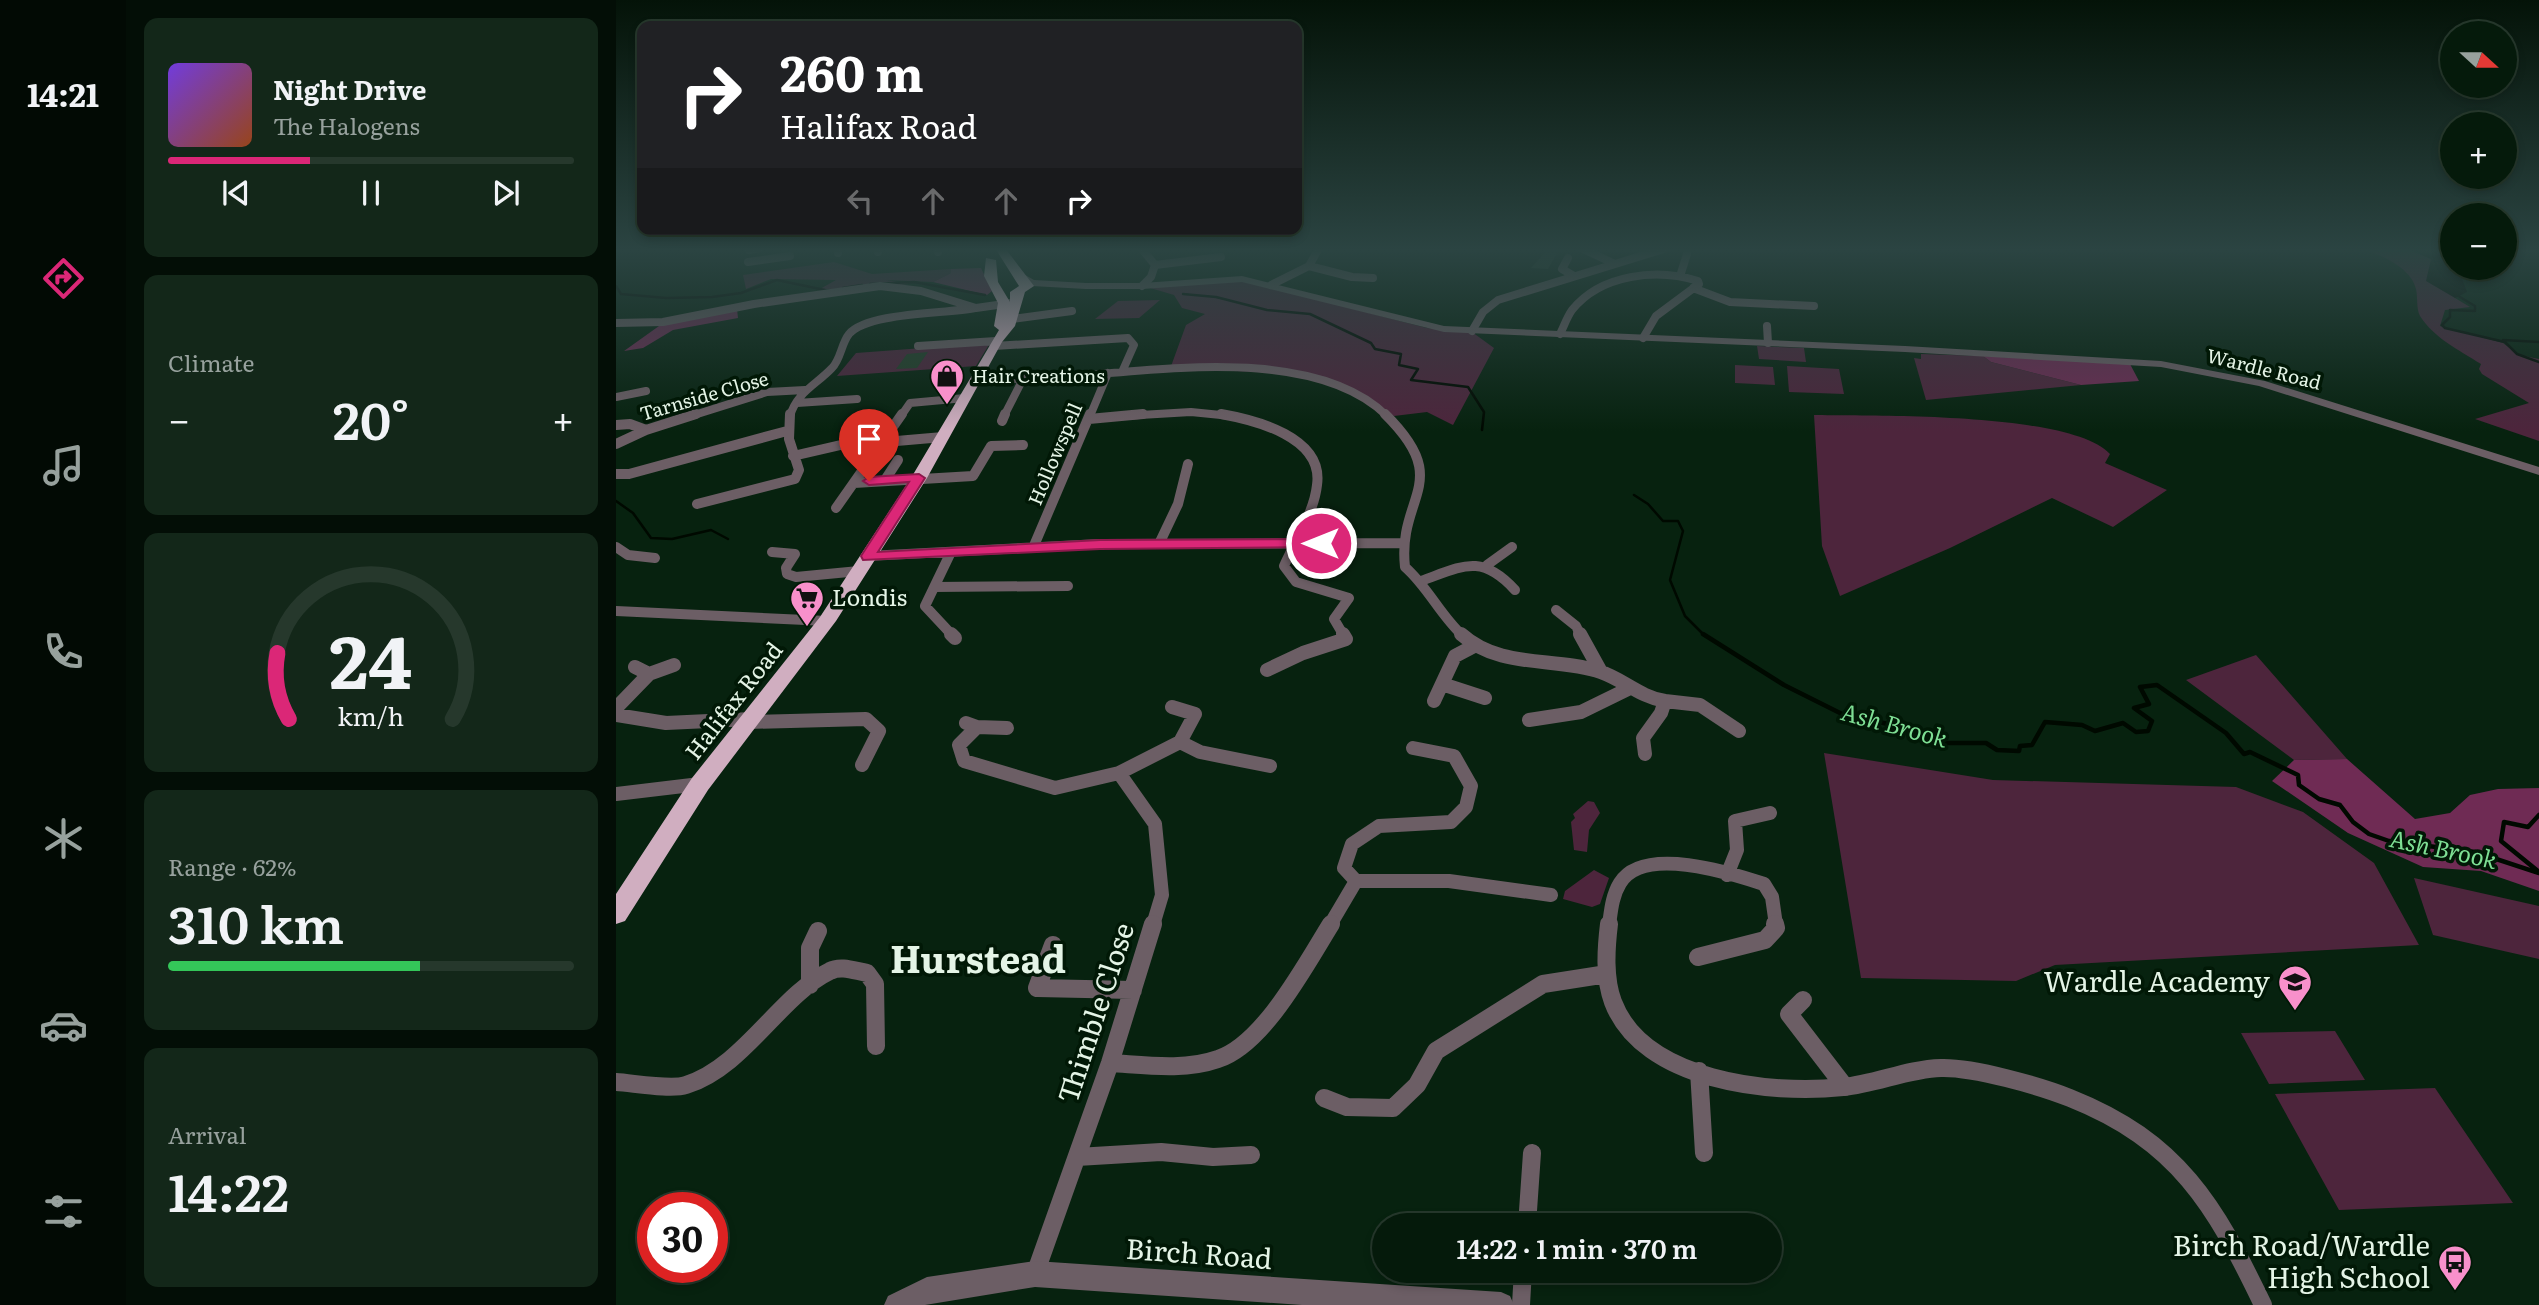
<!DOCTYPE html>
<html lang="en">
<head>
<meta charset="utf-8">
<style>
  body { margin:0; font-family:Literata,serif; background:#132719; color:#f1f3f6; height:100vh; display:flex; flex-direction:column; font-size:26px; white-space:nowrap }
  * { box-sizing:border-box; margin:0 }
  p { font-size:23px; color:#97a19d }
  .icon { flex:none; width:38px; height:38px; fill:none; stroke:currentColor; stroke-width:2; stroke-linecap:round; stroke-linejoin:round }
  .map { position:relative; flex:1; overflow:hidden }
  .side { display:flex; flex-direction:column; gap:18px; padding:18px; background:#030e06; width:490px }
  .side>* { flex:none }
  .hud { position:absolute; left:21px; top:21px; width:665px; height:214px; border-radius:14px; box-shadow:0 4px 10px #0003,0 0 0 2px #26382c; background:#202124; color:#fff; overflow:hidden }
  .needle { width:46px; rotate:111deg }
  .buttons { position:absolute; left:1824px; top:21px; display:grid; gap:14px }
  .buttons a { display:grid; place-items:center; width:77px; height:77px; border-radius:50%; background:#051a0b; box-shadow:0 4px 10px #0003,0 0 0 2px #26382c; font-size:35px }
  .speed { position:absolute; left:21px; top:1192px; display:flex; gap:14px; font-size:35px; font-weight:700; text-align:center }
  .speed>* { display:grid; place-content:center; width:91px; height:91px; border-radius:50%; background:#051a0b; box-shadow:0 4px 10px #0003,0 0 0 2px #26382c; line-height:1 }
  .speed .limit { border:10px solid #d22; background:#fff; color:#111 }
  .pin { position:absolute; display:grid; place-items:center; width:60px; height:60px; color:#fff; margin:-72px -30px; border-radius:50% 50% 50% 0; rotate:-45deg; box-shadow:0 0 7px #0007 }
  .pin .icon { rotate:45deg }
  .me { position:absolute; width:77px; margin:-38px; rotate:270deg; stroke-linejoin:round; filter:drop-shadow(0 0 5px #0008) }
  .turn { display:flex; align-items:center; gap:24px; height:147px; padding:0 28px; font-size:32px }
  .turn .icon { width:91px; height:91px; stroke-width:2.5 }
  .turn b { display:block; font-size:49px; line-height:60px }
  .lanes { display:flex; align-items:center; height:66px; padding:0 28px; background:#0003; justify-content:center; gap:35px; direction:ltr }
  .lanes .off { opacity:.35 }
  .big { font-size:52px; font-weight:600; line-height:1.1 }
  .side .tile { flex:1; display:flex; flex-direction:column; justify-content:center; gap:10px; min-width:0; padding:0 24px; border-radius:14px; background:#132719 }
  .side .dial { align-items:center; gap:0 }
  .dial svg { height:182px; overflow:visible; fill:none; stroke:#26382c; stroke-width:7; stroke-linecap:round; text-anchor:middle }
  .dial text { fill:#f1f3f6; stroke:none }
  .song { display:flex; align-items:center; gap:21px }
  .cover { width:84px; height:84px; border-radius:10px; background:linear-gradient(135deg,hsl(260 70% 55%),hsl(20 70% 35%)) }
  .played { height:7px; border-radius:4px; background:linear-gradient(90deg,#db2777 35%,#26382c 35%) }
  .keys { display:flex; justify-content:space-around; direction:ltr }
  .heat { display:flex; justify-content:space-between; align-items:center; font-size:38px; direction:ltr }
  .charge { height:10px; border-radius:5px; background:linear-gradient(90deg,#34c759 62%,#26382c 0) }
  .trip { position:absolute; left:756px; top:1213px; width:410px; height:70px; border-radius:35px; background:#051a0b; box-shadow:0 4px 10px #0003,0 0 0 2px #26382c; font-weight:600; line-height:70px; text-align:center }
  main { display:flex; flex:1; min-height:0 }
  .tabs { display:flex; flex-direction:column; width:126px; justify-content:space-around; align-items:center; background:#020a04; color:#97a19d }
  .tabs .icon { width:49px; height:49px }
  .tabs .selected { color:#db2777 }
  .tabs b { font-size:32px; color:#f1f3f6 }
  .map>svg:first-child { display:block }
  .green { fill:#4d253c }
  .forest { fill:#6f2b54 }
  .water { fill:#000900 }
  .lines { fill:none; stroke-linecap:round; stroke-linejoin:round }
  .stream-far1 { stroke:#000900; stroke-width:2.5 }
  .stream { stroke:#000900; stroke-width:4.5 }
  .building { fill:#243f2a }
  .minor-far3 { stroke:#6c5e65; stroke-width:8 }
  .minor-far2 { stroke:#6c5e65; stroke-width:10 }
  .minor-far1 { stroke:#6c5e65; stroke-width:14 }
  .minor { stroke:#6c5e65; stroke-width:18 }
  .tertiary { fill:#6c5e65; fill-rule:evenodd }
  .trunk { fill:#d0aec0; fill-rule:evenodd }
  .route { fill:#db2777; stroke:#8e194d; stroke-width:2 }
  .labels { text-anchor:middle; stroke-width:7; stroke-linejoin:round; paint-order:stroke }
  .far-street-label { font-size:19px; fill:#e4f4e6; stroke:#011806 }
  .far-poi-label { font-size:19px; fill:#e4f4e6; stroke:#011806; text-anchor:start }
  .poi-label { font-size:23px; fill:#e4f4e6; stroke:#011806; text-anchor:start }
  .street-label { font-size:23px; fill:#e4f4e6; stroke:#011806 }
  .water-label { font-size:24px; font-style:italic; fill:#7edf94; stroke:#011806 }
  .near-poi-label { font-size:28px; fill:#e4f4e6; stroke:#011806; text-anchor:end }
  .near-street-label { font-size:28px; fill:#e4f4e6; stroke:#011806 }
  .near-district-label { font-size:37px; font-weight:bold; fill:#e4f4e6; stroke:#011806 }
</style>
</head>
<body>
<main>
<nav class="tabs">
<b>14:21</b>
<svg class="icon selected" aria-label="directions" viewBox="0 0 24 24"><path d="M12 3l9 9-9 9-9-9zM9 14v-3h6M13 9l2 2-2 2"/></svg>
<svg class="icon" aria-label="music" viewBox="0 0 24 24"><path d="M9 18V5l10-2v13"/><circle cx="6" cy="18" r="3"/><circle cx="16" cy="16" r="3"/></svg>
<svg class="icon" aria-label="phone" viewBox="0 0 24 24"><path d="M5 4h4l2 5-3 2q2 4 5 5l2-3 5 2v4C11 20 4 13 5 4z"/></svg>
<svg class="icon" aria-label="climate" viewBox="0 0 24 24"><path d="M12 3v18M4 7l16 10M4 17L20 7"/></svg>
<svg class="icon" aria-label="car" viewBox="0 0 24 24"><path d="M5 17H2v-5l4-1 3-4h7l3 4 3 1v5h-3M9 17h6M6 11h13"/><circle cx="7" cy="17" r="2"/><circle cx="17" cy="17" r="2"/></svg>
<svg class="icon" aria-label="filters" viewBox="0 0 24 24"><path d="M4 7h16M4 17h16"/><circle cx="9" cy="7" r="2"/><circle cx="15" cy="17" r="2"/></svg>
</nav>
<section class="side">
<div class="tile">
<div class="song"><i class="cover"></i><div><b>Night Drive</b><p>The Halogens</p></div></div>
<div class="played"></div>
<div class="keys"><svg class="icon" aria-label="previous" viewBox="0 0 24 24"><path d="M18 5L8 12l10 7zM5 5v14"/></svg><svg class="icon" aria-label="pause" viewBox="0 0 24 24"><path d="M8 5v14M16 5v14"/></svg><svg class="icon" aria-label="next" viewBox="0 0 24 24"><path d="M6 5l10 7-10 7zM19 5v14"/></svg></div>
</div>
<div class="tile"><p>Climate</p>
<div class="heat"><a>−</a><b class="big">20°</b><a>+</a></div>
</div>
<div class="tile dial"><svg viewBox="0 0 100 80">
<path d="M14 69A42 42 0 1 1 86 69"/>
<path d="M14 69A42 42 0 0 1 9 40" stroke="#db2777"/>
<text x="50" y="56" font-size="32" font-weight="700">24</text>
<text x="50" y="72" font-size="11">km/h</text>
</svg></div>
<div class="tile"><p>Range · 62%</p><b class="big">310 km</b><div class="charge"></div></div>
<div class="tile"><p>Arrival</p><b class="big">14:22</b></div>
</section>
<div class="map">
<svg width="1923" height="1305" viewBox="0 0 1923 1305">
  <rect width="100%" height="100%" fill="#07220f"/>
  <path class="green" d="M 1744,248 L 1790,248 L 1815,259 L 1839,298 L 1854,307 L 1829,310 L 1824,326 L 1887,343 L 1903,355 L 1923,359 L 1923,441 L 1859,419 L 1913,403 L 1866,374 L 1863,369 L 1865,364 C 1843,350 1818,338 1804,316 C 1800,308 1802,298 1800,289 C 1795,267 1763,254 1744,248 Z
    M 218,262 L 256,274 L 335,269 L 335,273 L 317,282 L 270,280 L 293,284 L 201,292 L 221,289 L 204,289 L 220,280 L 155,279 L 130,289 L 127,275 Z
    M 625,280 L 811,328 L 856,332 L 878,348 L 837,425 L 811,412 L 778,416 L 739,391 L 676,373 L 554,369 L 570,325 L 589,314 L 566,308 L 558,295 L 531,287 Z
    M 544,300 L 523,318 L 479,319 L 502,301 Z
    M 374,343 L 360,366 L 221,376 L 240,353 Z
    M 1141,346 L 1188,348 L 1190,362 L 1143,359 Z
    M 1305,354 L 1367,356 L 1375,362 L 1465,385 L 1310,400 L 1298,358 L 1305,359 Z
    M 1119,365 L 1157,367 L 1159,385 L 1119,383 Z
    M 1171,366 L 1223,369 L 1228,394 L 1173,392 Z
    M 1198,415 C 1259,416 1455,412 1494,454 L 1489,463 L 1551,490 L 1497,527 L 1436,498 L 1334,548 L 1224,596 L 1206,546 Z
    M 1640,655 L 1731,759 L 1678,760 L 1570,680 Z
    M 1208,753 L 1377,780 L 1620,787 L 1687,812 L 1758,863 L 1803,945 L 1439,965 L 1400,981 L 1245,978 Z
    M 972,801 L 978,802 L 984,813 L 973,830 L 971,852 L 958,850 L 955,822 L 959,818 L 957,814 Z
    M 978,870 L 993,878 L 984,904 L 976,907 L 947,899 L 949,891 Z
    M 1798,878 L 1923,906 L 1923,959 L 1817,935 Z
    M 1719,1031 L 1749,1080 L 1653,1084 L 1625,1033 Z
    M 1819,1088 L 1897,1203 L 1723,1210 L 1659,1094 Z"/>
  <path class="forest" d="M 365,268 L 376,291 L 371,295 L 317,282 L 335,273 L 335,269 Z
    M 121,309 L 122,318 L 57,330 L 27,348 L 8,351 L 43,326 Z
    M 1367,356 L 1514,364 L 1523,381 L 1465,385 L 1375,362 Z
    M 1731,759 L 1799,819 L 1834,813 L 1854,795 L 1882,789 L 1923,788 L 1923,891 L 1865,871 L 1807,867 L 1732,833 L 1656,781 L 1678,760 Z"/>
  <path class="water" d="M 1790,248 L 1813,248 L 1836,260 L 1836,268 L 1847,268 L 1845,276 L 1851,292 L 1839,298 L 1810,281 L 1815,259 Z"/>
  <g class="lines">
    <path class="stream-far1" d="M 254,284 L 298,282 L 369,295
      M 0,286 L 5,294 L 50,298 L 96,297 L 125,293 L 161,280 L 209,290
      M 227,288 L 246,285
      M 567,294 L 600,297 L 651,310 L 694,314 L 755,343 L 759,349 L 785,354 L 783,365 L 802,369 L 795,380 L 852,387 L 868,412 L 866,430
      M 1839,294 L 1859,306 L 1859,311 L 1834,310 L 1834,317 L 1826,325 L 1829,328 L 1889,342 L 1901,354 L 1923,362
      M 1887,340 L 1923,342
      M 1018,495 L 1032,504 L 1047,521 L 1062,521 L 1067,531 L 1054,580 L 1069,616 L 1089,636
      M 0,501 L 17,513 L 35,538 L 56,539 L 95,530 L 112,539"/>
    <path class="stream" d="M 1087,634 L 1168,685 L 1226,714 L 1309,732 L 1329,743 L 1370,743 L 1381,750 L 1403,751 L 1404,746 L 1416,745 L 1429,722 L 1466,725 L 1479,731 L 1507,723 L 1520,732 L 1532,731 L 1536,721 L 1518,708 L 1533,704 L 1524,687 L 1541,685 L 1610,733 L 1628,754 L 1634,752 L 1682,775 L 1683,785 L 1703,799 L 1724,805 L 1737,822 L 1753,834 L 1773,841 L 1859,852 L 1923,873
      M 1923,815 L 1912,827 L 1888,822 L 1885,841 L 1923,872"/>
  </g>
  <path class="building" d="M 933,248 L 944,248 L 932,269 L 915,268 Z
    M 312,352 L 301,368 L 280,369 L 291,354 Z"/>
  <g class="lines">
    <path class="minor-far3" d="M 222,248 L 222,253
      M 321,248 L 322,252
      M 525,248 L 539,265 L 535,277 L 526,286
      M 965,248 L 997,263
      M 133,250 L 144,248
      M 262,252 L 263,248
      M 952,258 L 946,269 L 958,276
      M 132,262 L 174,256
      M 539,265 L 605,257
      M 693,266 L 736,277 L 757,278
      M 1065,273 L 1071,254
      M 655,285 L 693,266 L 703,248
      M 1077,288 L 1114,302 L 1198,306
      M 396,319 L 456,311
      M 0,323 L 47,322 L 138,304 L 264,286 L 305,291 L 360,308 L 395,303
      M 1151,326 L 1152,343
      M 856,331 L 867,312 L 882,300 L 1051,248
      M 944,334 C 948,326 951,317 956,310 C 985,274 1041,268 1082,281 L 1083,284 L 1040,316 L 1027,338
      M 302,346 L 380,341
      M 378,346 L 512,338 L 518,345 L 506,372
      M 359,381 C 396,379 434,377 471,375 C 558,368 703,349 771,416
      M 0,397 L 30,391
      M 181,403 L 241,399
      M 75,416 L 151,392 L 189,390
      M 174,416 C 181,392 200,385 216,368 C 225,359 225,344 233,334 C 252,312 329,314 359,308
      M 285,416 L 294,403 L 349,398
      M 388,416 L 408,377
      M 474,416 L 492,373
      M 507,416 L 575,412 L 615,416"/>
    <path class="minor-far2" d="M 605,414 C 639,420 708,437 701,485 C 698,513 679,541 668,566 L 680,582 L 733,598 L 718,619 L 728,636
      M 769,414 C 839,483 781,495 789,567 C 812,587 824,615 847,636
      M 473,419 L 527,414
      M 386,421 L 389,414
      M 0,425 L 14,424 L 30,430
      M 269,442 L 327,437
      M 0,444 L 30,430 L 80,414
      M 177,456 L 229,444
      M 0,474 L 13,474 L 171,431
      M 269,480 L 282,460
      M 238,483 L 357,476 L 375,446 L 407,445
      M 81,504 L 179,479 L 183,470 L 173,439 L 174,414
      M 220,508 L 286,414
      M 543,544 L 562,504 L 572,464
      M 0,547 L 12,555 L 39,558
      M 417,548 L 474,414
      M 156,552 L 179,554 L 170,568 L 171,574 L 180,577 L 243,571
      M 335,552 L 309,606 L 337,636
      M 252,556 L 484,544 L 788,543
      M 871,565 L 896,547
      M 805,581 C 847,566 865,553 899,590
      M 318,587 L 452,586
      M 940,610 L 960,626 L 965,636
      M 0,611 L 211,621"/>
    <path class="minor-far1" d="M 335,634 L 339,638
      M 845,634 C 885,670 938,656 985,672 C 1008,680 1024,697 1049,701 L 1045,713 L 1027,738 L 1029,754
      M 964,634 L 985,672
      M 19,667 L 33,674
      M 651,670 L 687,653 L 730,639 L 727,634
      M 826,684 L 869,698
      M 818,701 L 839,656 L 858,646
      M 1049,701 L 1084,705 L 1123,731
      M 556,707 L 579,714 L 564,742
      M 0,708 L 33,674 L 58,665
      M 0,715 L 50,723 L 135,719
      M 913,720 L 965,712 L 1012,689
      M 132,722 L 250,719 L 263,731 L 246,765
      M 350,723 L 361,727 L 343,745 L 348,761 L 439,788 L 503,773 L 564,742 L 584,752 L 654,766
      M 361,727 L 391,728
      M 503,773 L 539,824 L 546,895 L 537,925
      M 0,794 L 84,784
      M 1111,875 L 1121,850 L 1119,821 L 1154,813
      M 740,881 L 833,881 L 935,895
      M 714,925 L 740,881 L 728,868 L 736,844 L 763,826 L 835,822 L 850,807 L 855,786 L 838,756 L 797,748
      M 993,925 C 995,911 996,896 1004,883 C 1027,845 1115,873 1148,884 L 1156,897 L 1160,925"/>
    <path class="minor" d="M 993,924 C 990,949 988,978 997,1002 C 1027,1081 1154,1095 1227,1087 C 1260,1084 1291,1069 1325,1068 C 1357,1067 1424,1086 1454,1098 C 1562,1141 1599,1205 1647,1305
      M 437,945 L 421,988 L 517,990
      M 1082,957 L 1149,940 L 1160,928 L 1159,924
      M 194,985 L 194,948 L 202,931
      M 1187,1000 L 1173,1014 L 1229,1087
      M 494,1063 C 529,1065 568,1071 602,1059 C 648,1044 690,964 715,924
      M 1083,1071 L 1088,1153
      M 0,1082 C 17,1083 55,1090 70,1085 C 128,1067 164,995 214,971 C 225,965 239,971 251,973 L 259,984 L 260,1046
      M 708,1098 L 731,1107 L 777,1108 L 801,1085 L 820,1051 L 927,984 L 991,974
      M 461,1157 L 545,1152 L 597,1157 L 635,1155
      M 911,1225 L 916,1153
      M 419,1274 L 494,1063 L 537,924
      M 905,1305 L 907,1270"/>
    <path class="tertiary" d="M 398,272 L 404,272 L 418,280 L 470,283 L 526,283 L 626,276 L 828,326 L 1289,346 L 1545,361 L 1649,381 L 1923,467 L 1923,475 L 1643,386 L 1545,367 L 1289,352 L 828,332 L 626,282 L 526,289 L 470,289 L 416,286 L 398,276 Z
      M 419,1261 L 885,1292 L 894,1296 L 898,1305 L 686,1305 L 419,1287 L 309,1305 L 268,1305 L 272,1296 L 311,1277 Z"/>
    <path class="trunk" d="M 379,248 L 389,248 L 418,286 L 409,292 L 399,326 L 386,342 L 311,478 L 220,621 L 92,790 L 9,921 L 0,924 L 0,894 L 76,778 L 204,617 L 295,478 L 383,330 L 378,326 L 382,303 L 368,276 L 370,258 L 380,260 L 382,282 L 394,302 L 394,292 L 403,286 Z"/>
  </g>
  <linearGradient id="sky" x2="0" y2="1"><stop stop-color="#041308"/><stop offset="0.58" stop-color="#2b4442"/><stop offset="1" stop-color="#2b4442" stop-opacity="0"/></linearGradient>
  <rect width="1923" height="431" fill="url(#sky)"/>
  <path class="route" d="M 303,474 L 309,478 L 262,552 L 484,540 L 705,539 L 712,543 L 705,547 L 484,549 L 247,560 L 245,556 L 293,482 L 253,485 L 247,481 L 253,477 Z"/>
  <defs>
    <g id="shop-pin" transform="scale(1.75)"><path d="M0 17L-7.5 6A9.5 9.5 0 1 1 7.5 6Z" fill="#f890cb" stroke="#011806"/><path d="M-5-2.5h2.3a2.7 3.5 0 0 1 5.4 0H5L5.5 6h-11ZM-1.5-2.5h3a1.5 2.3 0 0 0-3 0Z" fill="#111"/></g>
    <g id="supermarket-pin" transform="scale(1.75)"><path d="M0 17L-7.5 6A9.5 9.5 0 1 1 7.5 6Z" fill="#f890cb" stroke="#011806"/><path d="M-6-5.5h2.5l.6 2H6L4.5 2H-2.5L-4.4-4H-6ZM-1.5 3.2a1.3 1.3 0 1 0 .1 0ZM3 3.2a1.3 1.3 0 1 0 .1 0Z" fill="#111"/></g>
    <g id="school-pin" transform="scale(1.75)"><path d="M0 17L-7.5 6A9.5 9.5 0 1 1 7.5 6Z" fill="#f890cb" stroke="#011806"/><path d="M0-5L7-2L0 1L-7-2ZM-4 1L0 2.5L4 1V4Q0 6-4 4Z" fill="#111"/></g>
    <g id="bus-pin" transform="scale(1.75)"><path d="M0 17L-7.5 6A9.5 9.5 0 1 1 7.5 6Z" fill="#f890cb" stroke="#011806"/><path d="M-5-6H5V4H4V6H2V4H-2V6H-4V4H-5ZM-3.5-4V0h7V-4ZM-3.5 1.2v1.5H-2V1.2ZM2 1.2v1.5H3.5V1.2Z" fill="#111"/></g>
  </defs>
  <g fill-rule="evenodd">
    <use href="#shop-pin" x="331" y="376"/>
    <use href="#supermarket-pin" x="191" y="598"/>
    <use href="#school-pin" x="1679" y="982"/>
    <use href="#bus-pin" x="1839" y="1262"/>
  </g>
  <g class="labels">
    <g class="far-street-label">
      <text transform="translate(1648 369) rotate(14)" y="7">Wardle Road</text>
      <text transform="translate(88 396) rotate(-16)" y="7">Tarnside Close</text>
      <text transform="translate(439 454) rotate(-67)" y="7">Hollowspell</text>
    </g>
    <g class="far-poi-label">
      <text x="356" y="383">Hair Creations</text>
    </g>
    <g class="poi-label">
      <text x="216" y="606">Londis</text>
    </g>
    <g class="street-label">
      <text transform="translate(118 701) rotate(-52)" y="8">Halifax Road</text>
    </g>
    <g class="water-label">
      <text transform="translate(1278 726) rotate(15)" y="8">Ash Brook</text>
      <text transform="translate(1827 850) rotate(12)" y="8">Ash Brook</text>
    </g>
    <g class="near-poi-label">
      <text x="1654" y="992">Wardle Academy</text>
      <text x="1814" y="1256">Birch Road/Wardle<tspan x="1814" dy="32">High School</tspan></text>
    </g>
    <g class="near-street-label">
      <text transform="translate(480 1013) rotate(-72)" y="10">Thimble Close</text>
      <text transform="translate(583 1254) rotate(4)" y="10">Birch Road</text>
    </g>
    <g class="near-district-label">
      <text x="362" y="973">Hurstead</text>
    </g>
  </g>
</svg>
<div class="buttons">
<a><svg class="needle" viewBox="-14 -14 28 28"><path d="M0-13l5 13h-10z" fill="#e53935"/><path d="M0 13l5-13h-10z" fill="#97a19d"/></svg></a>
<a>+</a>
<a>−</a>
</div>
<div class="speed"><div class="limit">30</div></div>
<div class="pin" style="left:253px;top:481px;background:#d93025"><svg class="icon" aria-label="arrive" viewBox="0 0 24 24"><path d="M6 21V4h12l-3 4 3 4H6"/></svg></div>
<svg class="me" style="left:705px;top:543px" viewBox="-20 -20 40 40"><circle r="17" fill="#db2777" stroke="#fff" stroke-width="3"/><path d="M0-11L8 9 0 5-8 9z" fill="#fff"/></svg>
<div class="trip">14:22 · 1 min · 370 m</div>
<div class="hud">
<div class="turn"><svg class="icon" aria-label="right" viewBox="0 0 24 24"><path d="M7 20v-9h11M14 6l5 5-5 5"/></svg><div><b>260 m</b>Halifax Road</div></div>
<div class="lanes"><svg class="icon off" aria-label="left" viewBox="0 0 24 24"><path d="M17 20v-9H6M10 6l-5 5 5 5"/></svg><svg class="icon off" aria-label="ahead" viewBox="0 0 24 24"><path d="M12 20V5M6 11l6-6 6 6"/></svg><svg class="icon off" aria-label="ahead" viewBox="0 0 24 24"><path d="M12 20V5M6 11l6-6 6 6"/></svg><svg class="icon" aria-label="right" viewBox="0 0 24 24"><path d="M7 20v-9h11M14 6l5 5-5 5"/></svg></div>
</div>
</div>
</main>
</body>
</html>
